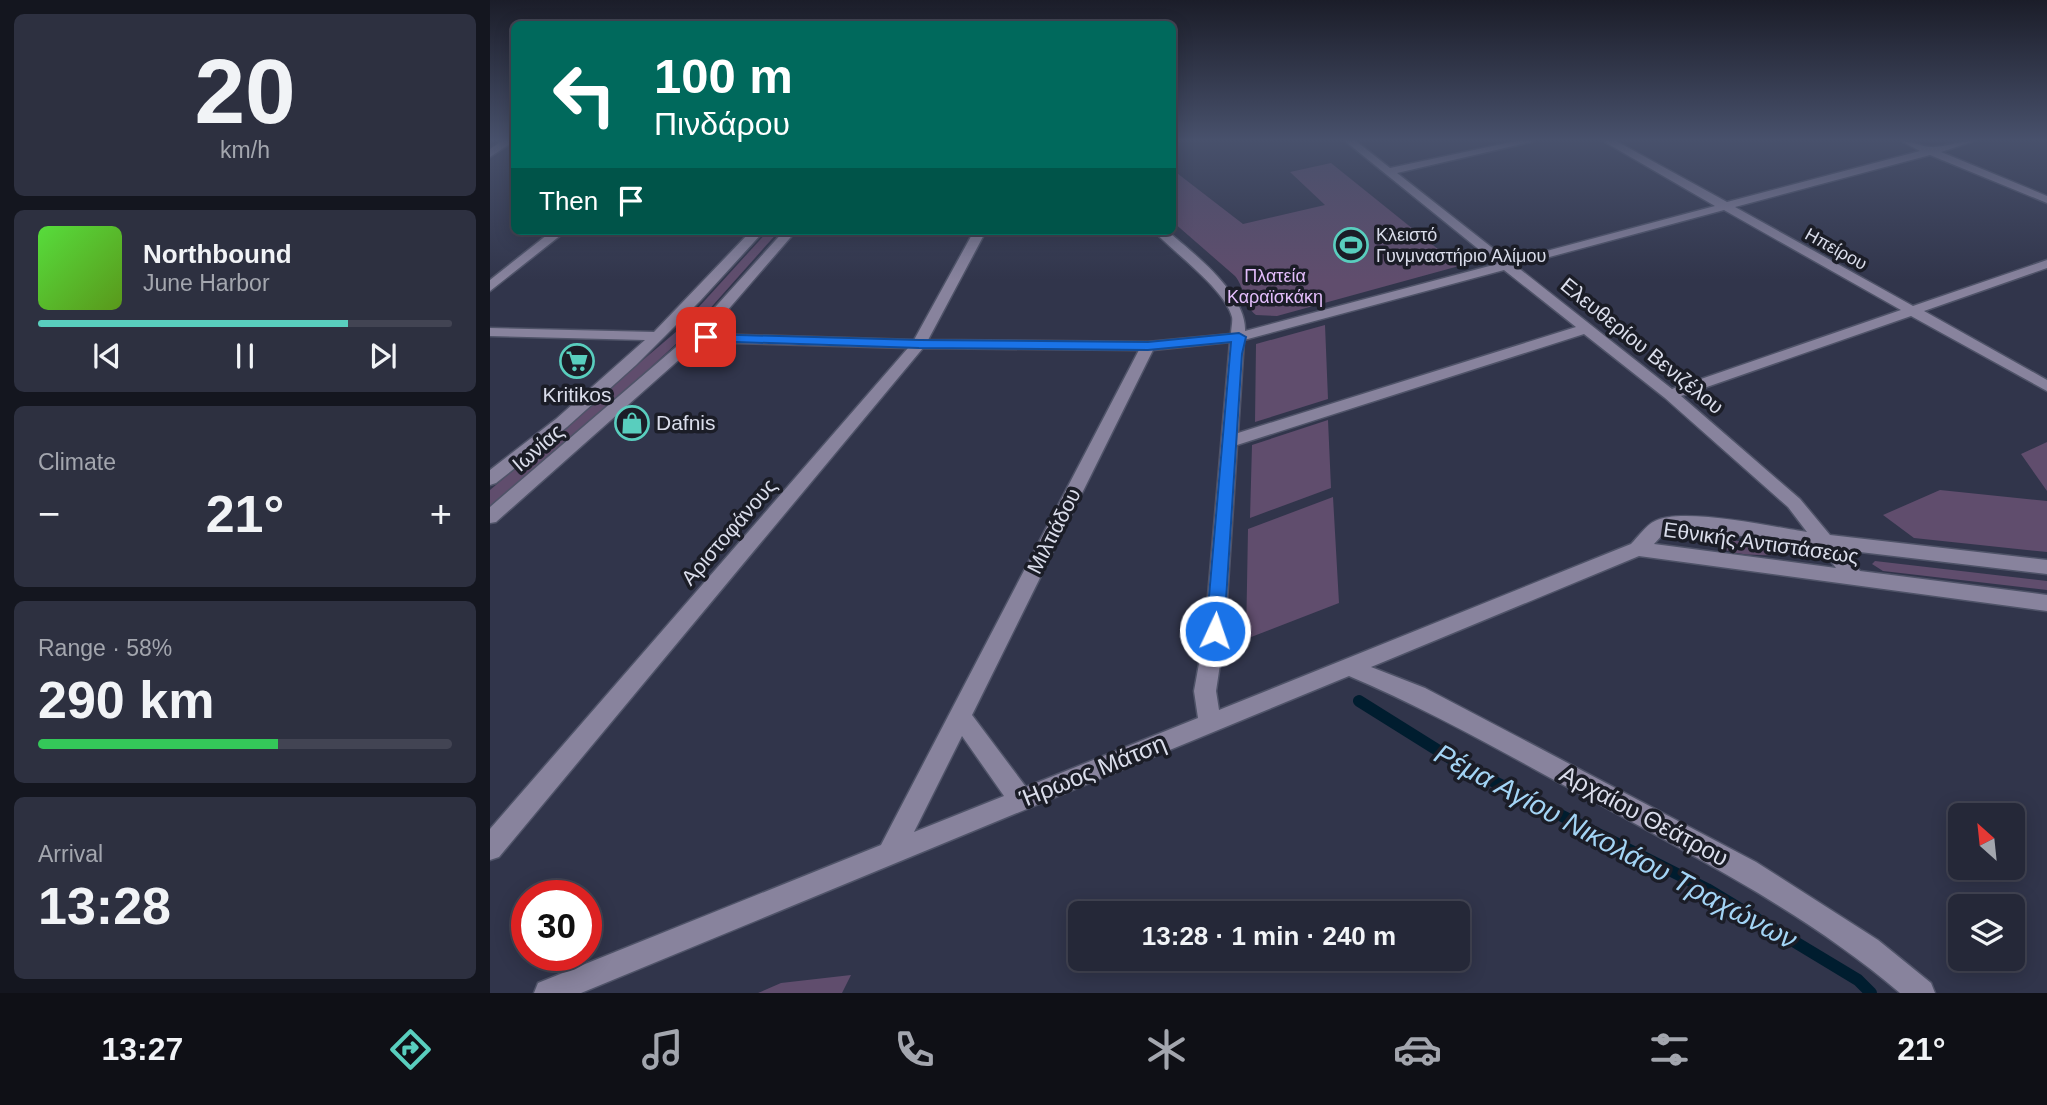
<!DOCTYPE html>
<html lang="en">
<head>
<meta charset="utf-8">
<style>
  body { margin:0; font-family:Arial,sans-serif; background:#2d3040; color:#f1f3f6; height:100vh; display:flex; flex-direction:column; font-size:26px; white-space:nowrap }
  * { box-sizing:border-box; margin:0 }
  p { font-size:23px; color:#a3a6ae }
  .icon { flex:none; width:38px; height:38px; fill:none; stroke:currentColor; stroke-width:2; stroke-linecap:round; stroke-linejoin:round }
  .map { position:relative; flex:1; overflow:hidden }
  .sheet { display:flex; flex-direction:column; gap:14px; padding:14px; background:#14161f; width:490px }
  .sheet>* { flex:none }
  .banner { position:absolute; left:21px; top:21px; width:665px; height:214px; border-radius:10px; box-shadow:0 4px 18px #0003,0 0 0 2px #424453; background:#00695c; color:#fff; overflow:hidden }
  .needle { width:46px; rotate:333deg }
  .tools { position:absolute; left:1458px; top:803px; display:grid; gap:14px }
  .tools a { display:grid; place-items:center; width:77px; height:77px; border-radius:10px; background:#252838; box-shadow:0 4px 18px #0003,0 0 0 2px #424453; font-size:35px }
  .speed { position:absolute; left:21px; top:880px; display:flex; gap:14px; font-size:35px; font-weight:700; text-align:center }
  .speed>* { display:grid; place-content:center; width:91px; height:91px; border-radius:50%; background:#252838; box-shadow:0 4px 18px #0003,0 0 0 2px #424453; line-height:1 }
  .speed .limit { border:10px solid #d22; background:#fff; color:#111 }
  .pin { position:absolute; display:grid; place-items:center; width:60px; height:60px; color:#fff; margin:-30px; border-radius:14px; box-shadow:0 4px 10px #0006 }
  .me { position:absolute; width:77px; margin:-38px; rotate:3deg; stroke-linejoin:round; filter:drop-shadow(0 0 5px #0008) }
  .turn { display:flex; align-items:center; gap:24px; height:147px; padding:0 28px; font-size:32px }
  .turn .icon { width:91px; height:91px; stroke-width:2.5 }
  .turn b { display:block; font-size:49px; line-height:60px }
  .then { display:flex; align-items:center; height:66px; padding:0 28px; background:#0003; gap:14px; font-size:26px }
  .big { font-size:52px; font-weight:700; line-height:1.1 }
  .sheet .widget { flex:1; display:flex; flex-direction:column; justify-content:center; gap:10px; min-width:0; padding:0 24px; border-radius:10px; background:#2d3040 }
  .sheet .dial { align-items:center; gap:0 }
  .dial b { font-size:91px; line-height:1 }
  .song { display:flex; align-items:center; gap:21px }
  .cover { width:84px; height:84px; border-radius:10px; background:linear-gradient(135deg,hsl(110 70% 55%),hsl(90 70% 35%)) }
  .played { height:7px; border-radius:4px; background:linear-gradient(90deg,#59cebe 75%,#424453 75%) }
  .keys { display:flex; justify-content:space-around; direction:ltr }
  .heat { display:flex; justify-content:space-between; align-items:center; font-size:38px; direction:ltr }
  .charge { height:10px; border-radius:5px; background:linear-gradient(90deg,#34c759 58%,#424453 0) }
  .trip { position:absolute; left:578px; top:901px; width:402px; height:70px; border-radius:10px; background:#252838; box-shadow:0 4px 18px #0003,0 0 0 2px #424453; font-weight:700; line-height:70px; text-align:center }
  .menu { display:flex; height:112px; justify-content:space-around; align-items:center; background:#0f1016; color:#a3a6ae }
  .menu .icon { width:49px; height:49px }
  .menu .active { color:#59cebe }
  .menu b { font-size:32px; color:#f1f3f6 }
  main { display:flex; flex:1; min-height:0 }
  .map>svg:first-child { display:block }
  .green { fill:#604d6d }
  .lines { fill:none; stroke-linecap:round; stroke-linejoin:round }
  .stream { stroke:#001d2f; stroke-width:12 }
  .minor-casing { stroke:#4f5368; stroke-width:3 }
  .minor { fill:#88839d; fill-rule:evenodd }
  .route { fill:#1a73e8; stroke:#114b97; stroke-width:2 }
  .labels { text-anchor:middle; stroke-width:7; stroke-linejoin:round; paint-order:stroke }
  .far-poi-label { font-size:18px; fill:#daddeb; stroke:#1b1d27; text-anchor:start }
  .far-street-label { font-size:18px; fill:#daddeb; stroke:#1b1d27 }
  .far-park-label { font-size:18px; fill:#e3bdfb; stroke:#1b1d27 }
  .street-label { font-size:21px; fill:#daddeb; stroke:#1b1d27 }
  .poi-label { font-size:21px; fill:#daddeb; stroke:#1b1d27 }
  .near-street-label { font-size:24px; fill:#daddeb; stroke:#1b1d27 }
  .near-water-label { font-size:28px; font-style:italic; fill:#a3d4f5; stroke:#1b1d27 }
</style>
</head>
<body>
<main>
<section class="sheet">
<div class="widget dial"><b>20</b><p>km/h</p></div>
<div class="widget">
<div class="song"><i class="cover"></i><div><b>Northbound</b><p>June Harbor</p></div></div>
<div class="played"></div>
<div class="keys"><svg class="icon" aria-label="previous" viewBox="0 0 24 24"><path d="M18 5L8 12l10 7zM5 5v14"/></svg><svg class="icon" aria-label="pause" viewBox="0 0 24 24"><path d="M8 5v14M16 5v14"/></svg><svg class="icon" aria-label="next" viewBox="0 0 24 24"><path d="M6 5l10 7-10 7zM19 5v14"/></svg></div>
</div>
<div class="widget"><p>Climate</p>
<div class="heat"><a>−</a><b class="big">21°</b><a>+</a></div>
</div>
<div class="widget"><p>Range · 58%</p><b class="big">290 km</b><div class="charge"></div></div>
<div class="widget"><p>Arrival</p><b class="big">13:28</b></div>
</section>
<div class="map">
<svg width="1557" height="993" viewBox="0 0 1557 993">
  <rect width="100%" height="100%" fill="#31354b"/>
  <path class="green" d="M 841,163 L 969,266 L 787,316 L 766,315 C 754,306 755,288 745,276 L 683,222 L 683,170 L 753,224 L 835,205 L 800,172 Z
    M 278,231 L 289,231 L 200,331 L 135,391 L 0,506 L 0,490 L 187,331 Z
    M 835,325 L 838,399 L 765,422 L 766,344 Z
    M 838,420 L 841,488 L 760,518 L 762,445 Z
    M 1557,442 L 1557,491 L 1531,454 Z
    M 1450,490 L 1557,501 L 1557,552 L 1424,538 L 1393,515 Z
    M 843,497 L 849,603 L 756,639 L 758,529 Z
    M 1224,538 L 1295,547 L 1299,552 L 1295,555 C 1270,555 1248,557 1225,546 Z
    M 1385,561 L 1557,581 L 1557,590 L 1393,571 L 1382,564 Z
    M 361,975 L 352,993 L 268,993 L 291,983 Z"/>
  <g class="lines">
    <path class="stream" d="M 869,701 L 973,766 L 1217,889 L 1368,980 L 1381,993"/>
    <g class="minor-casing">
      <path id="minor" d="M 12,141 L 24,141 L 0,157 L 0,149 Z
        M 855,141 L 866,141 L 900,168 L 1026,141 L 1045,141 L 907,173 L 1019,261 L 1225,206 L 1113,141 L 1126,141 L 1237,202 L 1430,151 L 1411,141 C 1422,141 1435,148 1444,147 C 1458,146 1470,141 1484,141 L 1451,152 L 1557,196 L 1557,203 L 1440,155 L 1245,207 L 1423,306 L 1557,260 L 1557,268 L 1434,311 L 1557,380 L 1557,391 L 1421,316 L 1191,396 L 1310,499 L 1340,535 L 1557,560 L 1557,574 L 1353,550 L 1370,571 L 1557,595 L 1557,611 L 1149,556 L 881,667 L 935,688 L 1266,862 L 1388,940 L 1441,983 L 1445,993 L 1410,993 C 1320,916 1213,861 1109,804 C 1026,760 945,712 859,676 L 91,993 L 44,993 L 48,983 L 391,845 L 649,350 L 433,348 L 9,857 L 0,860 L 0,829 L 418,348 L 209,342 L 6,522 L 0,523 L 0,507 L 200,335 L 294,231 L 306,231 L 217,334 L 424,340 L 484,231 L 496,231 L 438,340 L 658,342 L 741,334 C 741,329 743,321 742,317 C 735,289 683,252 664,231 L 677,231 C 704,253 757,295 755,331 L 1007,264 ZM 1234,210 L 1411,310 L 1182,389 L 1026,266 ZM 1014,270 L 1086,327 L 748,433 L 754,340 ZM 1094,334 L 1175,398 L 1298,507 L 1317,532 C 1284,527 1192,507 1165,521 C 1156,525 1148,537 1141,544 L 729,710 L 726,691 L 735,631 L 747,445 ZM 740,342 L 715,631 L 704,691 L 708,718 L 536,787 L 482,715 L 663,350 ZM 1201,529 L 1330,547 L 1346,568 L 1164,544 L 1175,532 ZM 472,736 L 514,796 L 424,832 Z
        M 62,231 L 76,231 L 0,291 L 0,280 Z
        M 261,231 L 274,231 L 210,301 L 146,365 L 77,427 L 6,483 L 0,485 L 0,470 L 66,419 L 155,340 L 0,336 L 0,328 L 164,332 Z"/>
    </g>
    <use href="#minor" class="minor"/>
  </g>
  <linearGradient id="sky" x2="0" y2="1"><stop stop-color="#1b1d29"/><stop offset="0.5" stop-color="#48516c"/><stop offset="1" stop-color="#48516c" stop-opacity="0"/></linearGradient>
  <rect width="1557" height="280" fill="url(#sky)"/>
  <path class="route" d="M 749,333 L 756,337 L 752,354 L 734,631 L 731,637 L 725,639 L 718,637 L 716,631 L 741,342 L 658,350 L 429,348 L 216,341 L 209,337 L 216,334 L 429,340 L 658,342 Z"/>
  <defs>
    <g id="stadium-ring" transform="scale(1.75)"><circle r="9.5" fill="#1b1d27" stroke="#59cebe" stroke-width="1.5"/><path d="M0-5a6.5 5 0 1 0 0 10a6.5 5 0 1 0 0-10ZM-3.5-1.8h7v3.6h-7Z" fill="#59cebe"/></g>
    <g id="supermarket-ring" transform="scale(1.75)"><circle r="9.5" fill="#1b1d27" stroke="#59cebe" stroke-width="1.5"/><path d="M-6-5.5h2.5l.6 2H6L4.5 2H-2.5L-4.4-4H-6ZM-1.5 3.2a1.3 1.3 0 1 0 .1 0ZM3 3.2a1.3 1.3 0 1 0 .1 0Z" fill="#59cebe"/></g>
    <g id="shop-ring" transform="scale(1.75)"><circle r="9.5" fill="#1b1d27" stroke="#59cebe" stroke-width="1.5"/><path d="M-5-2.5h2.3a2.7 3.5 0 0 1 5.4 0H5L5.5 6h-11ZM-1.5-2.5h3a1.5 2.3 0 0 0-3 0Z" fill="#59cebe"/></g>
  </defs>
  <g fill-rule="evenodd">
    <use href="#stadium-ring" x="861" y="245"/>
    <use href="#supermarket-ring" x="87" y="361"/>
    <use href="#shop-ring" x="142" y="423"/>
  </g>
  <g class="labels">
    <g class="far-poi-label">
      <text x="886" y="241">Κλειστό<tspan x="886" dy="21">Γυνμναστήριο Αλίμου</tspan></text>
    </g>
    <g class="far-street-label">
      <text transform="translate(1346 249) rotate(29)" y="6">Ηπείρου</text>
    </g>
    <g class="far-park-label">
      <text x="785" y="282">Πλατεία<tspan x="785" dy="21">Καραϊσκάκη</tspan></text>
    </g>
    <g class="street-label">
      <text transform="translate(1152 346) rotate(39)" y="7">Ελευθερίου Βενιζέλου</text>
      <text transform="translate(48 448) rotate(-41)" y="7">Ιωνίας</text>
      <text transform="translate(564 531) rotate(-63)" y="7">Μιλτιάδου</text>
      <text transform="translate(239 532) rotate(-49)" y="7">Αριστοφάνους</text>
      <text transform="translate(1271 543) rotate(8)" y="7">Εθνικής Αντιστάσεως</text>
    </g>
    <g class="poi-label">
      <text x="87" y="402">Kritikos</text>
      <text x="166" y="430" text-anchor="start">Dafnis</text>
    </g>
    <g class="near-street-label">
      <text transform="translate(603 771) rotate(-22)" y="8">Ήρωος Μάτση</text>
      <text transform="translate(1154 816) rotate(28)" y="8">Αρχαίου Θεάτρου</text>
    </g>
    <g class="near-water-label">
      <text transform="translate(1126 846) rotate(28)" y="10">Ρέμα Αγίου Νικολάου Τραχώνων</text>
    </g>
  </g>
</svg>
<div class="tools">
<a><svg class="needle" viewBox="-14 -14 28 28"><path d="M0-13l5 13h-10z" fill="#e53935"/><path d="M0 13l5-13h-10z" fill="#a3a6ae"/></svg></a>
<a><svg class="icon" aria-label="layers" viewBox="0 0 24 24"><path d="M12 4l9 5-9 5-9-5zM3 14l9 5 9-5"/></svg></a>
</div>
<div class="speed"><div class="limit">30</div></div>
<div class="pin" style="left:216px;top:337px;background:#d93025"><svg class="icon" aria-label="arrive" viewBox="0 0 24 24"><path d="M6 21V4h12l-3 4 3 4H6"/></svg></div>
<svg class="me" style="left:725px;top:631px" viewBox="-20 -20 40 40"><circle r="17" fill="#1a73e8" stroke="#fff" stroke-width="3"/><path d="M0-11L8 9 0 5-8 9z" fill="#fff"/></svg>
<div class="trip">13:28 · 1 min · 240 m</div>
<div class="banner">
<div class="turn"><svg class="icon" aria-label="left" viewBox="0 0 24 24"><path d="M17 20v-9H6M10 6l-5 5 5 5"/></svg><div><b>100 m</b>Πινδάρου</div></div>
<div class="then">Then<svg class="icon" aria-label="arrive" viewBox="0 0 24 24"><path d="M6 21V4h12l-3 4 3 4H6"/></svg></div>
</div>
</div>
</main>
<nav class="menu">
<b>13:27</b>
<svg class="icon active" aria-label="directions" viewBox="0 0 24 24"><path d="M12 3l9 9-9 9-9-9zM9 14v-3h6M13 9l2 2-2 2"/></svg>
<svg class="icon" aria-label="music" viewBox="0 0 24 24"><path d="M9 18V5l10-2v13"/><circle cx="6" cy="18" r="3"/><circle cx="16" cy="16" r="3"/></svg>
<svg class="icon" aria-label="phone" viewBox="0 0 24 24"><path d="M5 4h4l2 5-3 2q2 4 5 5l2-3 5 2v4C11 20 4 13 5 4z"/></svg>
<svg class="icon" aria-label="climate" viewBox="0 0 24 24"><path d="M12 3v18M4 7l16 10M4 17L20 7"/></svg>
<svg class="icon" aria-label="car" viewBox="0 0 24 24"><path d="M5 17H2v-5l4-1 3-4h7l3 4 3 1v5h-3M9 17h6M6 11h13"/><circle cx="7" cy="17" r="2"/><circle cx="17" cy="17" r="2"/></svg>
<svg class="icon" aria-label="filters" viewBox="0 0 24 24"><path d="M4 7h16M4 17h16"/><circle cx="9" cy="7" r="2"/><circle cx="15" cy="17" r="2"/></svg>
<b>21°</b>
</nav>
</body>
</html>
